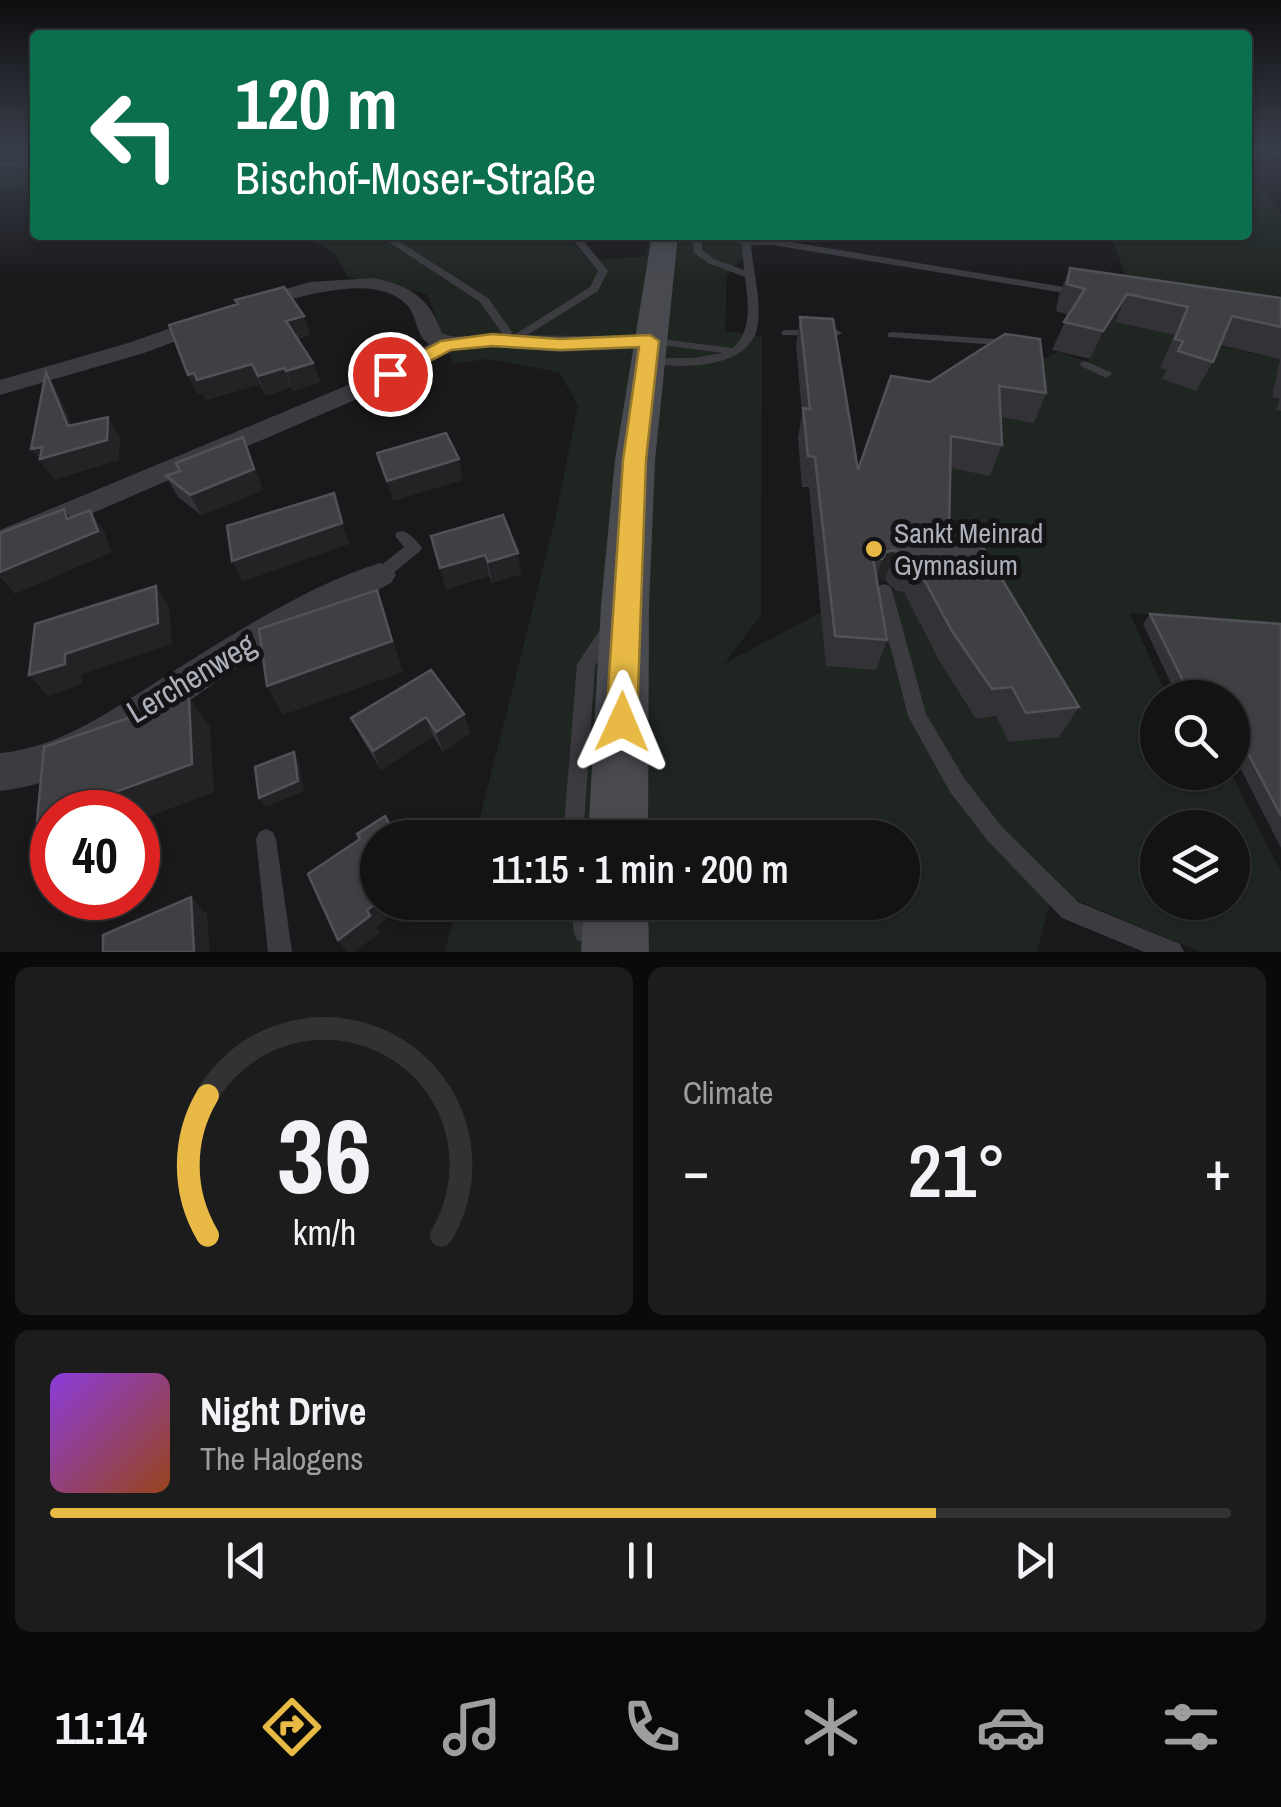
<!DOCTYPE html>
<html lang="en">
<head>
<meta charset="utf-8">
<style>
  body { margin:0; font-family:"Archivo Narrow",sans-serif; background:#1c1c1d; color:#f1f3f6; height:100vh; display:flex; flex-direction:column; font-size:38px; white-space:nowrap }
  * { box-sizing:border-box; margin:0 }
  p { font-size:32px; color:#9d9ea0 }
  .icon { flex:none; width:55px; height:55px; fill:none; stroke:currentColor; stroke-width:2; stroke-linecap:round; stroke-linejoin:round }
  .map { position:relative; height:952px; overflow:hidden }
  .panel { display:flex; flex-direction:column; gap:15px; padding:15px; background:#0a0a0b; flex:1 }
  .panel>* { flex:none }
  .banner { position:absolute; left:30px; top:30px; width:1222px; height:210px; border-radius:10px; box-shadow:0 2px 8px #0004,0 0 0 2px #323234; background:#0b6e4f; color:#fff; overflow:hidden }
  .controls { position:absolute; left:1140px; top:680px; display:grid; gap:20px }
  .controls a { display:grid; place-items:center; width:110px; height:110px; border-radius:50%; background:#131314; box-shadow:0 2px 8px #0004,0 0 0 2px #323234; font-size:50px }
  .speed { position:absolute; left:30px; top:790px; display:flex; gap:20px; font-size:50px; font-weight:700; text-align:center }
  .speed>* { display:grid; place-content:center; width:130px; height:130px; border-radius:50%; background:#131314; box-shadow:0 2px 8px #0004,0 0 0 2px #323234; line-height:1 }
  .speed .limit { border:15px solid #d22; background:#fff; color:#111 }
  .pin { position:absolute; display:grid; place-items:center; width:85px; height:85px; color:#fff; margin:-42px; border:5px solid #fff; border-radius:50%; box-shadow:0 2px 10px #0007 }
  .me { position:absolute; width:110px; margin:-55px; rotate:1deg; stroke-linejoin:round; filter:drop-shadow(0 0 8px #0008) }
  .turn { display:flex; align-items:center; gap:35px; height:210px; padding:0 40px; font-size:45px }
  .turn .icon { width:130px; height:130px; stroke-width:2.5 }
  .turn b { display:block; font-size:70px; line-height:85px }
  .big { font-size:75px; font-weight:600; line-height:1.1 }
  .panel .card { flex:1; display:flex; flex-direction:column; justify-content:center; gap:15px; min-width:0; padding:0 35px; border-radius:15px; background:#1c1c1d }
  .panel .dial { align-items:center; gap:0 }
  .dial svg { height:260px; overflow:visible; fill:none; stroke:#323234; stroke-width:7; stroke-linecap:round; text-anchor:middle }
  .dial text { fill:#f1f3f6; stroke:none }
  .song { display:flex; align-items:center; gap:30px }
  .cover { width:120px; height:120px; border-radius:15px; background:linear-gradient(135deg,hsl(270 70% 55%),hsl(20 70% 35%)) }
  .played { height:10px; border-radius:5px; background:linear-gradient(90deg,#e8ba45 75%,#323234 75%) }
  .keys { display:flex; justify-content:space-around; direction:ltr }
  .heat { display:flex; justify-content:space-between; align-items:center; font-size:55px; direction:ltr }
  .panel .tiles { flex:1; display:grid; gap:15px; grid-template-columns:1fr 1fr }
  .card:last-child { grid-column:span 2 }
  .trip { position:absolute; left:360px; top:820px; width:560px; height:100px; border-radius:50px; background:#131314; box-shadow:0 2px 8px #0004,0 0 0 2px #323234; font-weight:600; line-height:100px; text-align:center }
  .tabs { display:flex; height:160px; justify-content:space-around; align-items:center; background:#080808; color:#9d9ea0 }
  .tabs .icon { width:70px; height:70px }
  .tabs .active { color:#e8ba45 }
  .tabs b { font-size:45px; color:#f1f3f6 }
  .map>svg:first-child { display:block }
  .green { fill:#1f2621; fill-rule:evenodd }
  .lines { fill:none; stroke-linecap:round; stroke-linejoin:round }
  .lane { fill:#3b3b40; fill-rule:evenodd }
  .street { fill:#3b3b40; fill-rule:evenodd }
  .secondary { fill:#494a50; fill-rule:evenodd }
  .wall { fill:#333236 }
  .shaded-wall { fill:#232325 }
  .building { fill:#404044; stroke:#515257; stroke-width:2.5 }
  .route { fill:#e8ba45; stroke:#97792d; stroke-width:2.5 }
  .poi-dot { fill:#e8ba45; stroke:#141416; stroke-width:4 }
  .labels { text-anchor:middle; stroke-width:10; stroke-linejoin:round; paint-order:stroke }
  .poi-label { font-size:28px; fill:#adb0ba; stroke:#141416; text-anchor:start }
  .near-street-label { font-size:32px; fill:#adb0ba; stroke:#141416 }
</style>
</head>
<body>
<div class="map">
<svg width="1281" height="952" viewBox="0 0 1281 952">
  <rect width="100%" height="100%" fill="#19191b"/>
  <path class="green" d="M 0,149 L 35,151 L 35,187 L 0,189 Z
    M 1248,186 L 1261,188 L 1281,214 L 1281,300 L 1127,281 L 1111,235 L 1248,235 Z
    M 299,235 L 567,235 L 589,261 L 646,256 L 650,235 L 764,235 L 727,275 L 725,331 L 762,336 L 761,615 L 724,664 L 864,589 L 904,592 L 939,661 L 975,718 L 996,716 L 1009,742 L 1059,736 L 933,564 L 941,463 L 995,416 L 1034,422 L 1025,352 L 1045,358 L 1058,352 L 1088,362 L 1115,322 L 1174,335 L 1160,367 L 1167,370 L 1163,379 L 1216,345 L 1280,359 L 1272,397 L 1280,399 L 1276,409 L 1281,411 L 1281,625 L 1130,613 L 1167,697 L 1158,698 L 1158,772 L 1231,773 L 1281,872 L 1281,952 L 1200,952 L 1053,890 L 1037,952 L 445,952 L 458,903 L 902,902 L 902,838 L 475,837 L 554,525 L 578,405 L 559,372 L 487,359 L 453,364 L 427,294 L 348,277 L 334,252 ZM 1158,828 L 1232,828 L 1232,902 L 1158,902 Z"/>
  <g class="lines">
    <path class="lane" d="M 0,162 L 35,164 L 35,168 L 0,166 Z
      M 378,235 L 389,235 L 488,298 L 514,335 L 590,287 L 598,271 L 569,235 L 579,235 L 608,271 L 598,291 L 513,344 L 509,343 L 480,302 Z
      M 704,235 L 773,239 L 1076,289 L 1081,292 L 1076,295 L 773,245 L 751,245 C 753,270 761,297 758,323 C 753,370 681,369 646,363 L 644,361 L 650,358 L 693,358 L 723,353 L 647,343 L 647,339 L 651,338 L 733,348 C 753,329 748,303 745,277 L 708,263 L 694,253 L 692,240 ZM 717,236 L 742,244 L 744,270 L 714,259 L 702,250 L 702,242 Z
      M 786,330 L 837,330 L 842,333 L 837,336 L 782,335 L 782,331 Z
      M 892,332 L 1011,340 L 1017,343 L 1011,346 L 888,337 L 888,333 Z
      M 1085,361 L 1110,372 L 1112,374 L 1106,378 L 1081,366 L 1079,364 Z
      M 402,531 C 410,533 417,541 422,548 L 419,552 L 386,579 L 380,581 L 374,579 L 372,575 L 374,571 L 404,547 L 395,536 L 397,532 Z
      M 884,584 L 890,586 L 892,590 L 926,714 L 964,778 L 1002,827 L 1078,902 L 1180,944 L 1184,952 L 1144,952 L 1062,918 L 988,841 L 950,792 L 908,716 L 876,590 L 878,586 Z
      M 608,625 L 614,627 L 616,632 L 595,666 L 583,838 L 563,838 L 577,664 L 602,627 Z
      M 266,829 L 273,832 L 276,839 L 292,952 L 268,952 L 256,839 L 259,832 Z
      M 570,902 L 592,902 L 596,932 L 593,940 L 585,943 L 577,940 L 574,932 Z"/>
    <path class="street" d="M 374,278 C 410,286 429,297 442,333 C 458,341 479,333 497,334 C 548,336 598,337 649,334 L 660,341 L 649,348 L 560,352 L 492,347 L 452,350 L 371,393 L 0,553 L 0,530 L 353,383 L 429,344 C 415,335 418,316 406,304 C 372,270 292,300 253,310 L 243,304 L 246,300 L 310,282 Z
      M 208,315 L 219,321 L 216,326 L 144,353 L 0,395 L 0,380 L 128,343 Z
      M 380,563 L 391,567 L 396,575 L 391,583 C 348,606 304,627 262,652 C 184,699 93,782 0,791 L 0,753 C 60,748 115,708 164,677 C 230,636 306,586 380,563 Z"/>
    <path class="secondary" d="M 652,235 L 678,235 L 655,460 L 649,606 L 648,838 L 588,838 L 601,606 L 615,460 Z
      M 584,902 L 648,902 L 649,952 L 581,952 Z"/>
  </g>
  <path class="wall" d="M 1070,268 L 1281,298 L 1281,411 L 1276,410 L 1280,399 L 1272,397 L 1280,359 L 1220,345 L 1213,362 L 1196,391 L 1162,379 L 1167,370 L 1160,368 L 1174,335 L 1115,322 L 1090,359 L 1052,350 L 1068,315 L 1056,311 L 1059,295 Z
    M 235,300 L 304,316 L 310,335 L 297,339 L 313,363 L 320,382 L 293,391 L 291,387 L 266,396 L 260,384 L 206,400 L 203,393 L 198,394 L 188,375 L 237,305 Z
    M 800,317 L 858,470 L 930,382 L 1005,334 L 1046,393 L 1034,423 L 1001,417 L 1002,445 L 990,476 L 951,468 L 949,533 L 1079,707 L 1059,737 L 1009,742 L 996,716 L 976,719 L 939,661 L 904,592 L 896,591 L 885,580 L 877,582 L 887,640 L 876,670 L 826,666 L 809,487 L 802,487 L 798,438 L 802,413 L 796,345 Z
    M 243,437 L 263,490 L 201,515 L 178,497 L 166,476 L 180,471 Z
    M 503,515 L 521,574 L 492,583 L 489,576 L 446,589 L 431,536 Z
    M 1150,614 L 1281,624 L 1281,848 L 1232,752 L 1232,698 L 1178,698 L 1143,624 Z
    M 464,714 L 470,733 L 443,752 L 433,736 L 381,770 L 361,737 L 351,718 Z"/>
  <path class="shaded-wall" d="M 1127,294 L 1115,322 L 1090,359 L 1103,331 Z
    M 304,316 L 310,335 L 292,340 L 286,321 Z
    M 313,363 L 320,382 L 293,391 L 286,371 Z
    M 252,364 L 260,384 L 206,400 L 203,393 L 198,394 L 188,375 Z
    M 284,368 L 291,387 L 266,396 L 258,376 Z
    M 46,372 L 58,392 L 81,446 L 68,426 Z
    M 108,417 L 120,437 L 119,460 L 54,480 L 31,449 Z
    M 243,437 L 263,490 L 201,515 L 190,495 Z
    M 459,459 L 463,480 L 393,501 L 387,481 Z
    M 334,493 L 349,544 L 242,582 L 232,561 Z
    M 64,509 L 78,529 L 90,510 L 104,531 L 112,552 L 15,594 L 0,577 L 0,572 L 67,519 Z
    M 895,550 L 885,580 L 877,582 L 873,590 L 882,559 L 886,552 Z
    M 518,553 L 521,574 L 492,583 L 488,562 Z
    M 485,555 L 489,576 L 446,589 L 440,568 Z
    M 156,586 L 169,606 L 172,644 L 82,674 L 82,684 L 48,696 L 29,675 L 65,654 Z
    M 377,590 L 403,672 L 283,715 L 267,686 Z
    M 189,697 L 210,727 L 214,792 L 138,821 L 138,812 L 61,812 Z
    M 464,714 L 470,733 L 443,752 L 436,732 Z
    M 426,717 L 433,736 L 381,770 L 373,751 Z
    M 294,752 L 299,762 L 304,791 L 266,807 L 259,798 Z
    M 52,816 L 52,834 L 37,821 Z
    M 191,897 L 207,914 L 210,952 L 194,952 Z
    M 378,902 L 410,902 L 377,926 L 380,933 L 354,952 L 347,952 L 338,940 L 367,910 Z"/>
  <path class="building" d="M 1070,268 L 1281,298 L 1281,327 L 1232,316 L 1213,362 L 1178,351 L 1183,341 L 1175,339 L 1188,307 L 1127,294 L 1103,331 L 1064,322 L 1085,289 L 1067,284 Z
    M 284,287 L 304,316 L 286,321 L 313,363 L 286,371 L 284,368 L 258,376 L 252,364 L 197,380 L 194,373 L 188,375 L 169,325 L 238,304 L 235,300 Z
    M 800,317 L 833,319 L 858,470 L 891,376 L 930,382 L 1005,334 L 1040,339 L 1046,393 L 999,386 L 1002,445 L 951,436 L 949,533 L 973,531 L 1079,707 L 1026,713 L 1012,687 L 992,689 L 952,631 L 914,561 L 907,561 L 895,550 L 886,552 L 882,559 L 873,558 L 887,640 L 835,636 L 815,457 L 808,456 L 803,408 L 810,409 Z
    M 46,372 L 68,426 L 108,417 L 107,440 L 40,459 L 42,447 L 31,449 Z
    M 446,433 L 459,459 L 387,481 L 377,453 Z
    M 243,437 L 254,469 L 190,495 L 166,476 L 180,471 L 176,463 Z
    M 334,493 L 342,523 L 232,561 L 227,526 Z
    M 64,509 L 67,519 L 90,510 L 98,531 L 0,572 L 0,533 Z
    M 503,515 L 518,553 L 488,562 L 485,555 L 440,568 L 431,536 Z
    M 156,586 L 158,623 L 65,654 L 65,664 L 29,675 L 35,624 Z
    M 377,590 L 392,641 L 267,686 L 259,629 Z
    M 1150,614 L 1281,624 L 1281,816 L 1232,723 L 1232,698 L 1219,698 L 1218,696 L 1189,693 Z
    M 431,670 L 464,714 L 436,732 L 426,717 L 373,751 L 351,718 Z
    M 189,697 L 192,764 L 61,812 L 52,812 L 52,816 L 37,821 L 44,747 Z
    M 294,752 L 298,781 L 259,798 L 255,767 Z
    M 385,816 L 397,838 L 378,838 L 378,902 L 367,910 L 370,916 L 338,940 L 308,874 L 360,839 L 357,834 Z
    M 191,897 L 194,952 L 103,952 L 103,935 Z"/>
  <linearGradient id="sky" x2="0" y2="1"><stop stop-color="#0e0e0f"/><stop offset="0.53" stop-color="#383e4a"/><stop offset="1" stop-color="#383e4a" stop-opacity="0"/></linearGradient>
  <rect width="1281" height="283" fill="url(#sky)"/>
  <path class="route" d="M 492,334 L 560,339 L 650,335 L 659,341 L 646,460 L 637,722 L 633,732 L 622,736 L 611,732 L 606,722 L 623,460 L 639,347 L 560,350 L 492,346 L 451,350 L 397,378 L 390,379 L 381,374 L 441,341 Z"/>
  <circle class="poi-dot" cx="874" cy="549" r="10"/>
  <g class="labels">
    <g class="poi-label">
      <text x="894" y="543">Sankt Meinrad<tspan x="894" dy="32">Gymnasium</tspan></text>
    </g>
    <g class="near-street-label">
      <text transform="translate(191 678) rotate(-31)" y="11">Lerchenweg</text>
    </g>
  </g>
</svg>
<div class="controls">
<a><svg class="icon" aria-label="search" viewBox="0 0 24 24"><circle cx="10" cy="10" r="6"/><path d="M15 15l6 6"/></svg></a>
<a><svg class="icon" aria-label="layers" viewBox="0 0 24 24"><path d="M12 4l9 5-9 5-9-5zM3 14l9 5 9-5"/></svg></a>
</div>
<div class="speed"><div class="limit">40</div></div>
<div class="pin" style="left:390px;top:374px;background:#d93025"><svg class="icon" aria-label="arrive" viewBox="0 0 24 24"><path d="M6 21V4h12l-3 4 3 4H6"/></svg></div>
<svg class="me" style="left:622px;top:722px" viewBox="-20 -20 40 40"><path d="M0-17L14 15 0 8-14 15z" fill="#e8ba45" stroke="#fff" stroke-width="4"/></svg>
<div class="trip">11:15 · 1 min · 200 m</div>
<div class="banner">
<div class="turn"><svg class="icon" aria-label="left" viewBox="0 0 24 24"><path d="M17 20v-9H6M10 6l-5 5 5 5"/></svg><div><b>120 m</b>Bischof-Moser-Straße</div></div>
</div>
</div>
<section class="panel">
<div class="tiles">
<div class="card dial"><svg viewBox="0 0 100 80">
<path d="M14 69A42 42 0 1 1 86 69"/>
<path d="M14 69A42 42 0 0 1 14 26" stroke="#e8ba45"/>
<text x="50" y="56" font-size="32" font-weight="700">36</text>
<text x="50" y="72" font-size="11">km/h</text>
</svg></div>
<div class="card"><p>Climate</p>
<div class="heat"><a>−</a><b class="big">21°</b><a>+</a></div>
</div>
<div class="card">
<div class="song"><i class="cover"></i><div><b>Night Drive</b><p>The Halogens</p></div></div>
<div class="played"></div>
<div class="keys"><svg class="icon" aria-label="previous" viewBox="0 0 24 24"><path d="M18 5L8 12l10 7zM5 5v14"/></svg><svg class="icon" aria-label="pause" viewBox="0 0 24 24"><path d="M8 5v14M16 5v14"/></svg><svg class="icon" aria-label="next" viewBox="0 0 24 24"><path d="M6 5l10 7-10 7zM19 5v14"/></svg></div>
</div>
</div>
</section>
<nav class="tabs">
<b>11:14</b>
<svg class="icon active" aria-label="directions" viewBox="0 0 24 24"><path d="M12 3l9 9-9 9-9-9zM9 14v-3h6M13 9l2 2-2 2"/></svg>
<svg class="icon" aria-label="music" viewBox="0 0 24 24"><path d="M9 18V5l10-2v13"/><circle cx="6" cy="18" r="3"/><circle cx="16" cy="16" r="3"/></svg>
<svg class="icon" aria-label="phone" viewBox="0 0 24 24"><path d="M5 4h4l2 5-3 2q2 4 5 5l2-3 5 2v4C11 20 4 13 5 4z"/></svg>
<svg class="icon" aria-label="climate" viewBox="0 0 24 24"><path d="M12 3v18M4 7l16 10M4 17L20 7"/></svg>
<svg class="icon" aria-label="car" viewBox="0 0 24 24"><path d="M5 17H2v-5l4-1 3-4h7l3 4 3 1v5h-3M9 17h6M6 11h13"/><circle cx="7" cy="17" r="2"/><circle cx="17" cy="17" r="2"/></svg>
<svg class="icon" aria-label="filters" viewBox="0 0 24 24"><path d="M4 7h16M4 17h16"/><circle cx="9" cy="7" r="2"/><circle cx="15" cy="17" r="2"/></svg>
</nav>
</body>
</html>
